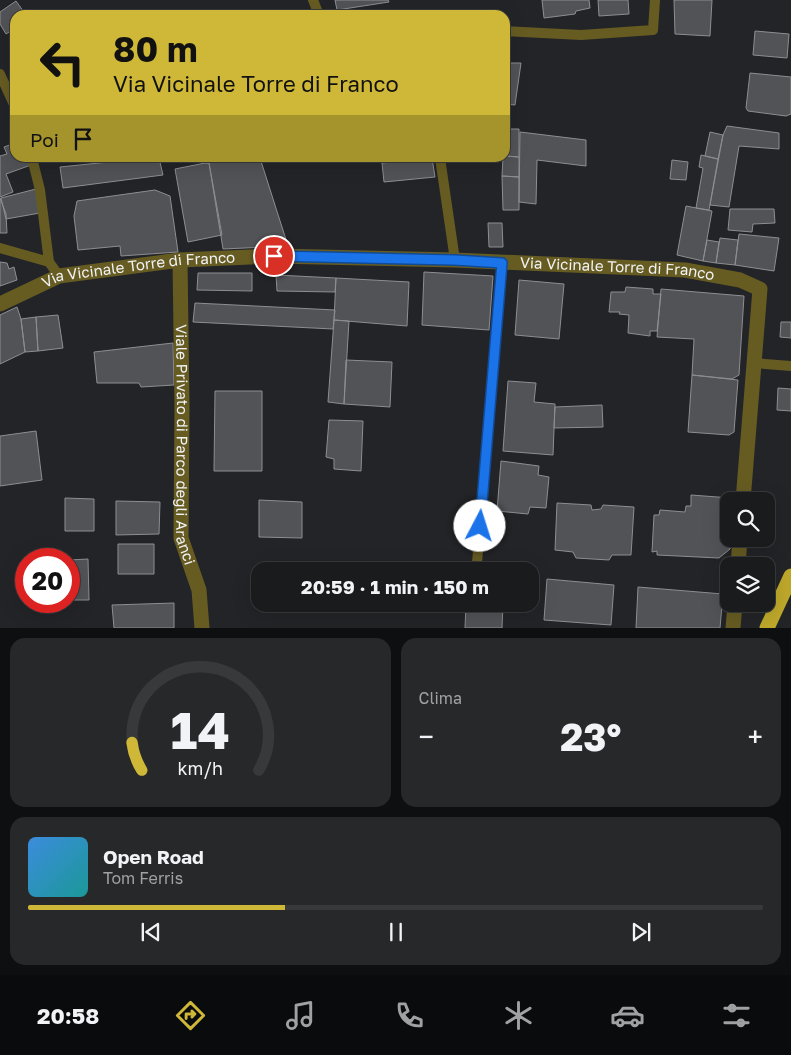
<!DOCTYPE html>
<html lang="it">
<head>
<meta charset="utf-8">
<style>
  body { margin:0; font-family:"Golos Text",sans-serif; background:#27282a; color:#f1f3f6; height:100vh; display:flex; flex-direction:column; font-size:19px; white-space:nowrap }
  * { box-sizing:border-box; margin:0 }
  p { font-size:16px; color:#9fa1a4 }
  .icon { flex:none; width:28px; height:28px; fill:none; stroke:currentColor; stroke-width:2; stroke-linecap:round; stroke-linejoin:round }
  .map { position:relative; height:628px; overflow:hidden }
  .drawer { display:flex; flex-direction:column; gap:10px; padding:10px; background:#0e0f10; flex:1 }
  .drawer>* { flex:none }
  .top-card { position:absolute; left:10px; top:10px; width:500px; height:152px; border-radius:15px; box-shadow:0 5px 20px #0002,0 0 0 1px #38393b; background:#cfb837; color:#111; overflow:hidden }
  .buttons { position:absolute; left:720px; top:492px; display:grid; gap:10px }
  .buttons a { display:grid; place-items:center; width:55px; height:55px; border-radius:10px; background:#1a1b1d; box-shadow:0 5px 20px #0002,0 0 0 1px #38393b; font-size:25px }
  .speed { position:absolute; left:15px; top:548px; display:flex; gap:10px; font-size:25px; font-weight:700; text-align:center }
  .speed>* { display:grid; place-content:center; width:65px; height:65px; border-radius:50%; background:#1a1b1d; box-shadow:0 5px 20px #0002,0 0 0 1px #38393b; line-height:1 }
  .speed .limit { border:8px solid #d22; background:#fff; color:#111 }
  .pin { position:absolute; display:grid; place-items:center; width:42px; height:42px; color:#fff; margin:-21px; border:2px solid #fff; border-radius:50%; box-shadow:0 1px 5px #0007 }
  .me { position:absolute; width:55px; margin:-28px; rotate:5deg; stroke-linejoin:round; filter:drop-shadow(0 0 4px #0008) }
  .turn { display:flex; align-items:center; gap:18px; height:105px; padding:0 20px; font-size:22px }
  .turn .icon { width:65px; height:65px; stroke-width:2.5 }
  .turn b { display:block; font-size:35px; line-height:42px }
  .then { display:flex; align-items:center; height:48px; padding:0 20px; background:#0003; gap:10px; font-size:19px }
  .big { font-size:38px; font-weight:700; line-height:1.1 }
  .drawer .card { flex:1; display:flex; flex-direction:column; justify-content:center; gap:8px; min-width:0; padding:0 18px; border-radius:15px; background:#27282a }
  .drawer .dial { align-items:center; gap:0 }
  .dial svg { height:130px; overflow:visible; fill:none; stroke:#38393b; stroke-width:7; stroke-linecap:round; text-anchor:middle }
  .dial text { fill:#f1f3f6; stroke:none }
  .song { display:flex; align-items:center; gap:15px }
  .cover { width:60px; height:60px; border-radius:8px; background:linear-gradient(135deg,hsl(210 70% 55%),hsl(180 70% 35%)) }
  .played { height:5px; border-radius:2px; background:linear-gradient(90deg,#cfb837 35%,#38393b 35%) }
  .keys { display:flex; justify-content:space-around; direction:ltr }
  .heat { display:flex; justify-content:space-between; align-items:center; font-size:28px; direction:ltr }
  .drawer .tiles { flex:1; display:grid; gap:10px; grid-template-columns:1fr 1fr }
  .card:last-child { grid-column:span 2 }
  .trip { position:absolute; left:251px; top:562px; width:288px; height:50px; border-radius:15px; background:#1a1b1d; box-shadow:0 5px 20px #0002,0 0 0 1px #38393b; font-weight:700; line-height:50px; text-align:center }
  .dock { display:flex; height:80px; justify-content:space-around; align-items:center; background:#0a0b0c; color:#9fa1a4 }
  .dock .icon { width:35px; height:35px }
  .dock .selected { color:#cfb837 }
  .dock b { font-size:22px; color:#f1f3f6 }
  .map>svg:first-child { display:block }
  .building { fill:#525357; stroke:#8d8e92 }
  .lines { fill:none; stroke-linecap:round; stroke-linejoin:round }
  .lane { stroke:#665c22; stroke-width:10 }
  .street { stroke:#665c22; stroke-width:15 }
  .highway { stroke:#bea82b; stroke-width:15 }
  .route-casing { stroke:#114b97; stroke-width:12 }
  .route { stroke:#1a73e8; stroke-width:9 }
  .labels { text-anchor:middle; stroke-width:5; stroke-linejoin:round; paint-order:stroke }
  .street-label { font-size:15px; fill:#f1f2f4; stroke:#232427 }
</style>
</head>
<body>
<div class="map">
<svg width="791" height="628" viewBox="0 0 791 628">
  <rect width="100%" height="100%" fill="#232427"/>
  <path class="building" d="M 335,0 L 388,0 L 389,2 L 337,10 Z
    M 542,0 L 589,0 L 590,8 L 576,11 L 575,14 L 544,18 Z
    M 598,0 L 628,0 L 629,14 L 599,16 Z
    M 674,0 L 712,0 L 710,36 L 675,34 Z
    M 16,1 L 26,15 L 15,15 L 15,28 L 6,34 L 0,24 L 0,12 Z
    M 755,31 L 789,34 L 787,58 L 753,55 Z
    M 505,63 L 521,63 L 515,105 L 505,104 Z
    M 750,73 L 791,77 L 791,114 L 786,116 L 748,111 L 746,108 Z
    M 727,126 L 779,133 L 779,149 L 739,146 L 729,207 L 710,205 L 723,135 Z
    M 505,129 L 519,129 L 519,157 L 505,156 Z
    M 520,132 L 586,140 L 586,166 L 537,160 L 536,204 L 519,202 Z
    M 710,132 L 723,135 L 718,159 L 705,156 Z
    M 15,143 L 15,158 L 29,158 L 31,165 L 6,174 L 13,192 L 0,197 L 0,156 L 7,154 L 4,147 Z
    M 701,155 L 718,159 L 709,210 L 696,208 L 703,168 L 699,167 Z
    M 505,156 L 519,157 L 519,177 L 502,176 L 503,158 L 505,158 Z
    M 148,158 L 159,158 L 163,175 L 63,188 L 60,167 Z
    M 204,158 L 260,158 L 288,246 L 223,249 L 209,163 L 205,163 Z
    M 432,158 L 435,177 L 384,182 L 382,163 Z
    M 672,160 L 688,162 L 686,180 L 670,179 Z
    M 205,163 L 209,163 L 222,235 L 188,242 L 175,169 Z
    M 502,176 L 519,177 L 519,210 L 503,210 Z
    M 36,189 L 40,213 L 6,219 L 1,198 Z
    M 155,190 L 170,196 L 178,252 L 121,256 L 120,246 L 78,250 L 74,216 L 77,201 Z
    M 0,198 L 6,214 L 7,233 L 0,233 Z
    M 686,206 L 712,211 L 703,261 L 677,255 Z
    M 730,209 L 774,209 L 775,223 L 753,224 L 752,232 L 728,230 Z
    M 488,223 L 502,223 L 503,247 L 489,247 Z
    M 739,234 L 779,238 L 774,271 L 735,265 Z
    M 720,238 L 738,240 L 735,265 L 716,263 Z
    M 707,240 L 719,242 L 716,263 L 703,261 Z
    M 0,262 L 7,263 L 9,269 L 14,267 L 17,280 L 0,286 Z
    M 424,272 L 493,276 L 489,330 L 422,325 Z
    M 198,273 L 252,273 L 252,291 L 197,290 Z
    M 276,275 L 336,278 L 335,292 L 277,291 Z
    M 336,278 L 409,282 L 407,326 L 334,320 Z
    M 519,280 L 564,284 L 559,339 L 515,335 Z
    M 626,287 L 653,289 L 653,294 L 661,294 L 657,331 L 650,331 L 650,336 L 628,333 L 629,315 L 619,314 L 620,312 L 609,312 L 611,292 L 625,292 Z
    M 661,289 L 744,296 L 739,375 L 732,379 L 692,375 L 694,339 L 657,337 Z
    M 195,303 L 335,310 L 333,329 L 193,322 Z
    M 17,307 L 21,319 L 25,352 L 0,364 L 0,315 Z
    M 58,315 L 63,348 L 38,351 L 36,317 Z
    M 36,317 L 38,351 L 25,352 L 21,319 Z
    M 334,320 L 349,321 L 344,404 L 328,402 Z
    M 781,322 L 791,322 L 791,338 L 780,337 Z
    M 173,343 L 174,385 L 141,387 L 139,383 L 97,383 L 94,352 Z
    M 346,360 L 392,362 L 390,407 L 344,404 Z
    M 692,375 L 738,380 L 734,432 L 729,435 L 688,432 Z
    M 508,381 L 536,383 L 534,402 L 555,404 L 553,455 L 503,451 Z
    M 778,388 L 791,389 L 791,411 L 777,410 Z
    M 215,391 L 262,391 L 262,471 L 214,471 Z
    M 602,405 L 603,427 L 554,428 L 555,407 Z
    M 329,420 L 363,421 L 361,471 L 334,469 L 334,459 L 326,457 Z
    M 36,431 L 42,480 L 0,486 L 0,436 Z
    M 501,461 L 539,466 L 538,475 L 549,477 L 546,508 L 530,507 L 528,514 L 497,511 Z
    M 691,495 L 731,498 L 731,501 L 729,501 L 730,549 L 719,558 L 657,555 L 657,551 L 652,552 L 654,515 L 659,515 L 660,510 L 685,512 L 686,506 L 691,506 Z
    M 65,498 L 94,499 L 94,531 L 65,531 Z
    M 259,500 L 302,502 L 302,538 L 259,537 Z
    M 116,501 L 160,502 L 159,534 L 116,535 Z
    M 557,503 L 591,505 L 592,510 L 601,509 L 603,505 L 634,507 L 631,555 L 612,555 L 609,560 L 576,558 L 573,552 L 555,550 Z
    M 118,544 L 154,544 L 154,574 L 118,574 Z
    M 88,559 L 89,600 L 69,600 L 69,560 Z
    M 468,568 L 505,570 L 505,571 L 468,571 Z
    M 547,579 L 614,585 L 611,625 L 544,620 Z
    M 638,587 L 723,594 L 720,628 L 636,628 Z
    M 174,603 L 174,628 L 114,628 L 112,605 Z
    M 466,604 L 503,604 L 502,628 L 465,628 Z"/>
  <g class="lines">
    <path class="lane" d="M 313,0 L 319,15
      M 505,31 L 581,35 L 653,30 L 655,0
      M 0,74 L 15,107
      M 32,158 L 40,190 L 49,262
      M 440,158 L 455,260
      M 0,248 L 49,262 L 59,276
      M 754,363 L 791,366
      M 477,563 L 502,263"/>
    <g class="street">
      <path id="s1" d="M 180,260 L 182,407 L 181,538 L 199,590 L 202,628"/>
      <path id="s2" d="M 0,304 L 59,276 L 180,260 L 274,256 L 455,260 L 685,270 L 740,280 L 760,289 L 743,501"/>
      <path d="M 738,566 L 740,539"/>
      <path d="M 733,628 L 735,604"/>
    </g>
    <path class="highway" d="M 767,628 L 791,576"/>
  </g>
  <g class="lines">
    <g class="route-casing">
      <path id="route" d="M 274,256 L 455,260 L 502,263 L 480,526"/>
    </g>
    <use href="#route" class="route"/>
  </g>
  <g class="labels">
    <g class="street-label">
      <text dy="5" stroke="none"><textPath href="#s2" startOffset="625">Via Vicinale Torre di Franco</textPath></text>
      <text dy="5" stroke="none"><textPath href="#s2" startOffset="145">Via Vicinale Torre di Franco</textPath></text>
      <text dy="5" stroke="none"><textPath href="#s1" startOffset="185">Viale Privato di Parco degli Aranci</textPath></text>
    </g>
  </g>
</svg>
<div class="buttons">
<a><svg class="icon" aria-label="search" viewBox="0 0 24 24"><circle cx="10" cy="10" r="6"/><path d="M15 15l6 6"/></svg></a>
<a><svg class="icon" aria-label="layers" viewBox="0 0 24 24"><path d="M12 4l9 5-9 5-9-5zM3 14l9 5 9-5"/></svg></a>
</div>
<div class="speed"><div class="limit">20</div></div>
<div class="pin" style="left:274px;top:256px;background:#d93025"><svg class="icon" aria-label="arrive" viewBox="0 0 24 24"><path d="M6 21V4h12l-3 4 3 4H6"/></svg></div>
<svg class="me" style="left:480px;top:526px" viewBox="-20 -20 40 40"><circle r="19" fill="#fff"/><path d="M0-13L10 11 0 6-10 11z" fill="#1a73e8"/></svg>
<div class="trip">20:59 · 1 min · 150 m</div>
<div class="top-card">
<div class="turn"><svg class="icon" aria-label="left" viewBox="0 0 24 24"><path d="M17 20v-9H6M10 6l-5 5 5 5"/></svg><div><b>80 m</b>Via Vicinale Torre di Franco</div></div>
<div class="then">Poi<svg class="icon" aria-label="arrive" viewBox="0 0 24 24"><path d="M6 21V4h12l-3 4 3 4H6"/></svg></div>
</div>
</div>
<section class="drawer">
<div class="tiles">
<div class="card dial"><svg viewBox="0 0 100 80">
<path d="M14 69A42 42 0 1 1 86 69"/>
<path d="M14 69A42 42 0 0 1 8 52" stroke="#cfb837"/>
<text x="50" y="56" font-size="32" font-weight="700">14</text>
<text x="50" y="72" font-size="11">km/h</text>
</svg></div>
<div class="card"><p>Clima</p>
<div class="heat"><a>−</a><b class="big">23°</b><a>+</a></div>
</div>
<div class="card">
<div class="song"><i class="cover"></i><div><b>Open Road</b><p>Tom Ferris</p></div></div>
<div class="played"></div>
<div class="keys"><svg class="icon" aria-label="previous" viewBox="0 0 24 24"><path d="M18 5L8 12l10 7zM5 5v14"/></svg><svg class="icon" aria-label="pause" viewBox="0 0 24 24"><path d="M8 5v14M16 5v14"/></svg><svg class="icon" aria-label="next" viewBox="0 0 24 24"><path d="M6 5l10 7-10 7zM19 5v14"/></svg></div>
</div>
</div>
</section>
<nav class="dock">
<b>20:58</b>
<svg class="icon selected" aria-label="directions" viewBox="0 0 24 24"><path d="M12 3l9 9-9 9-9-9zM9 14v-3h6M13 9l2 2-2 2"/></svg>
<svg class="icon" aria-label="music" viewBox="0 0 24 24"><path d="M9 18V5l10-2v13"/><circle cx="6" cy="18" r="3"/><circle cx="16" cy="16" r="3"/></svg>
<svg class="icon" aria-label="phone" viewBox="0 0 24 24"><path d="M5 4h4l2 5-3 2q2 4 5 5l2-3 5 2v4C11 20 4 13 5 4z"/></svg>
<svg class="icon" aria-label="climate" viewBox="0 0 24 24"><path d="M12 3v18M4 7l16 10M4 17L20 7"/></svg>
<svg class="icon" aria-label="car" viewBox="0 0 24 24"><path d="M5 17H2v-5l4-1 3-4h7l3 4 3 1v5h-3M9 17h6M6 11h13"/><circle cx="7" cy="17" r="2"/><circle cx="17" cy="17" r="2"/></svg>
<svg class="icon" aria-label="filters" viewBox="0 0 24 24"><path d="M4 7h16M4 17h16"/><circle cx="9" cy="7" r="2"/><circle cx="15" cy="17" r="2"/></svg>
</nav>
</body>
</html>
